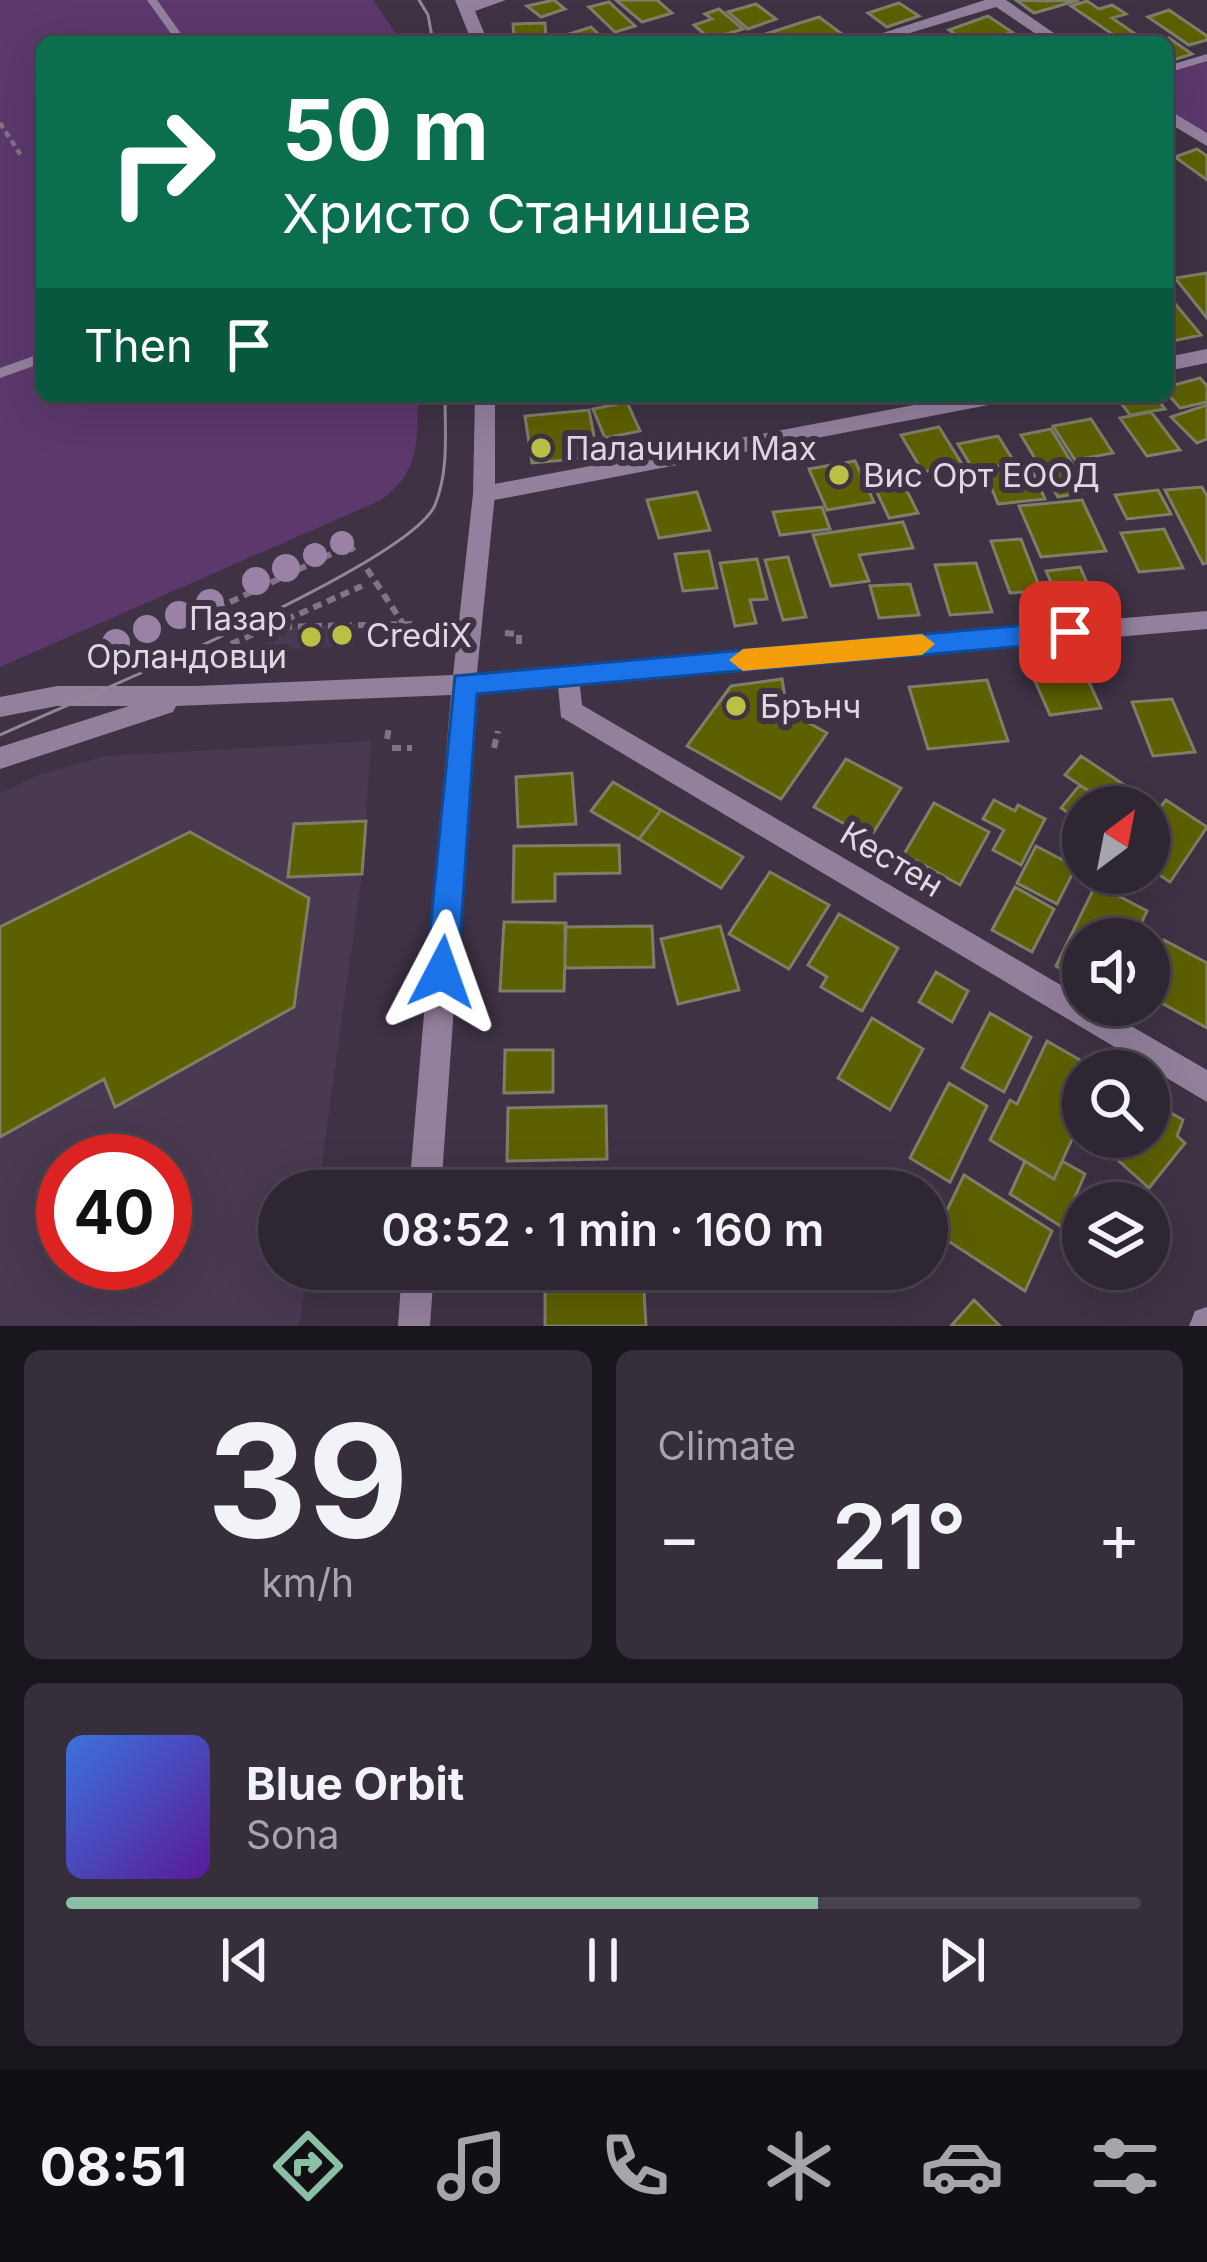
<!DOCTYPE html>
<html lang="en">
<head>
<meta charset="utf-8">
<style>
  body { margin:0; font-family:Inter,sans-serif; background:#362e3b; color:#f1f3f6; height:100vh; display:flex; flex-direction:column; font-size:45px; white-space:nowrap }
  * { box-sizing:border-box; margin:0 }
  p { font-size:39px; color:#a7a5ac }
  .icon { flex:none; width:66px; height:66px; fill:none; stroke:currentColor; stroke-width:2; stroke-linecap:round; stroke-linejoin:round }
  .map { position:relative; height:1326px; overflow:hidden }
  .drawer { display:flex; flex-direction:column; gap:24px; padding:24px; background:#19151c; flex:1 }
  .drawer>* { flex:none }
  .banner { position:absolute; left:36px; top:36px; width:1137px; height:366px; border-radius:18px; box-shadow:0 12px 48px #0002,0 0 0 3px #49434e; background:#0b6e4f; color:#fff; overflow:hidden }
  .needle { width:78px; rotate:32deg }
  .fabs { position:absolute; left:1062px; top:786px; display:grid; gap:24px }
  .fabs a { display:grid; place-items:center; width:108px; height:108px; border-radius:50%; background:#2e2633; box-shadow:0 12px 48px #0002,0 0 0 3px #49434e; font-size:60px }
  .speed { position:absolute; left:36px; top:1134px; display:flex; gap:24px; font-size:60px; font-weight:700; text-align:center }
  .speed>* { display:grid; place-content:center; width:156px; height:156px; border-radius:50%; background:#2e2633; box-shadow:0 12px 48px #0002,0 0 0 3px #49434e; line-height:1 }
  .speed .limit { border:18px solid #d22; background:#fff; color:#111 }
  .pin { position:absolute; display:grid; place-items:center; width:102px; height:102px; color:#fff; margin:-51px; border-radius:24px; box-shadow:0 6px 18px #0006 }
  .me { position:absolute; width:132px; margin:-66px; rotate:4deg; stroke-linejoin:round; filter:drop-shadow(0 0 9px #0008) }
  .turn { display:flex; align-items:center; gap:42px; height:252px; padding:0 48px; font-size:54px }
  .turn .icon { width:156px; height:156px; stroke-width:2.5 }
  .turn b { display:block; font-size:84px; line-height:102px }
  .then { display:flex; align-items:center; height:114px; padding:0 48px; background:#0003; gap:24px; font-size:45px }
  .big { font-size:90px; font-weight:600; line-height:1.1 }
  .drawer .widget { flex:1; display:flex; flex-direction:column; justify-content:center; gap:18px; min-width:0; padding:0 42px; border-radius:18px; background:#362e3b }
  .drawer .dial { align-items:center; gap:0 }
  .dial b { font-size:156px; line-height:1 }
  .song { display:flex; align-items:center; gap:36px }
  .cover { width:144px; height:144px; border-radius:18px; background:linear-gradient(135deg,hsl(220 70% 55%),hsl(270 70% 35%)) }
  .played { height:12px; border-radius:6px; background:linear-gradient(90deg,#8abfa5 70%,#49434e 70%) }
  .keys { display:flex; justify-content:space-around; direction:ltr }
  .heat { display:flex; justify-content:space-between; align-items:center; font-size:66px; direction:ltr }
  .drawer .tiles { flex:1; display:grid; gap:24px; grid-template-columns:1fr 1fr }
  .widget:last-child { grid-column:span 2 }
  .trip { position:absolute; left:258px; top:1170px; width:690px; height:120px; border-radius:60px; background:#2e2633; box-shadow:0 12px 48px #0002,0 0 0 3px #49434e; font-weight:600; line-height:120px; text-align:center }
  .tab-bar { display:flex; height:192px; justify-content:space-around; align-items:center; background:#120f14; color:#a7a5ac }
  .tab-bar .icon { width:84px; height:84px }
  .tab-bar .selected { color:#8abfa5 }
  .tab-bar b { font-size:54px; color:#f1f3f6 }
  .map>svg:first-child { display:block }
  .built { fill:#493951; fill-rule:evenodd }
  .green { fill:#5c386d }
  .building { fill:#5d6000; stroke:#7d7f67; stroke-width:3 }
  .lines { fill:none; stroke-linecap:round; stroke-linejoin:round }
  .path-far1 { stroke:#7f7584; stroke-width:4.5; stroke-dasharray:6 4.5; stroke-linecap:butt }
  .path { stroke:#7f7584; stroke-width:6; stroke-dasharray:9 6; stroke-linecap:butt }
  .service { fill:#93809d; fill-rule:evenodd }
  .minor { fill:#93809d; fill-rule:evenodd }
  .tertiary { fill:#93809d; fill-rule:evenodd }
  .tram { stroke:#918796; stroke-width:3 }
  .tree { fill:#9a82a7 }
  .route { fill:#1a73e8; stroke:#114b97; stroke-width:3 }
  .slow { fill:#f59e0b }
  .poi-dot { fill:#bbc045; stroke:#3e3244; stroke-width:4.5 }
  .labels { text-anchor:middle; stroke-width:12; stroke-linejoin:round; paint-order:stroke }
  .poi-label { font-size:33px; fill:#dfd8e3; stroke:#3e3244; text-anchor:start }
  .street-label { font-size:33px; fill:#dfd8e3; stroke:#3e3244 }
</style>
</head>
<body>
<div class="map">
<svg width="1207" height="1326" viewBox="0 0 1207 1326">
  <rect width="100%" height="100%" fill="#3e3244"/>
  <path class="built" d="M 356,624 L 354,646 L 266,650 L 268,628 Z
    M 371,741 L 362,874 L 318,1191 L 279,1191 L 279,1269 L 307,1269 L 299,1326 L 0,1326 L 0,793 L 39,775 L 105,756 ZM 63,1161 L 165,1161 L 165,1263 L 63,1263 Z"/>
  <path class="green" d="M 0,0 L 373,0 L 402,42 L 42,42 L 42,396 L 418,396 C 417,442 421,473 379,501 L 0,667 Z
    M 1207,57 L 1207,131 L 1197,134 L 1167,114 L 1167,70 Z"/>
  <path class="building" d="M 554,0 L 565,9 L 541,17 L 527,6 Z
    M 616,0 L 657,0 L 672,13 L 642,22 Z
    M 1016,0 L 1043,1 L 1079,0 L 1034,13 Z
    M 1087,1 L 1099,9 L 1112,5 L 1126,14 L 1112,18 L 1144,40 L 1124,42 L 1071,6 Z
    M 609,2 L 635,26 L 615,32 L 589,7 Z
    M 899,3 L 919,16 L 887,27 L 868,13 Z
    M 756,4 L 776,19 L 748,29 L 728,12 Z
    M 719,9 L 743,29 L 710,39 L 694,25 L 712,19 L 705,14 Z
    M 1169,10 L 1207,36 L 1207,40 L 1189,45 L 1148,17 Z
    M 988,16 L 1012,32 L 985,42 L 967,42 L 949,30 Z
    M 819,17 L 846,37 L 829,42 L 763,42 L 756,37 Z
    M 545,23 L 546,37 L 514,38 L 513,24 Z
    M 591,27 L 607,42 L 569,42 L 563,36 Z
    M 1169,38 L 1192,54 L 1167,62 L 1167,42 L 1156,42 Z
    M 1197,149 L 1207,156 L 1207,180 L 1175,157 Z
    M 1207,273 L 1207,318 L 1175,278 Z
    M 1167,294 L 1201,335 L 1168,342 Z
    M 1200,378 L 1207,386 L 1207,402 L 1180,408 L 1167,393 L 1167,387 Z
    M 1116,396 L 1155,396 L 1165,409 L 1130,415 Z
    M 627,402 L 640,431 L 605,438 L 593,409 Z
    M 1207,405 L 1207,439 L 1197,443 L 1171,417 Z
    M 589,410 L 598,457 L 532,463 L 525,416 Z
    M 1151,412 L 1180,450 L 1147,456 L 1120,418 Z
    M 1091,419 L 1113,453 L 1075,460 L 1053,426 Z
    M 939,427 L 962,464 L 923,472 L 901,435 Z
    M 1051,429 L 1089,491 L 1058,497 L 1021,435 Z
    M 998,436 L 1015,463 L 974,471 L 958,444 Z
    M 855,461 L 874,502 L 827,510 L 809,469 Z
    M 1032,470 L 1045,499 L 998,504 L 986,474 Z
    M 898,473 L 918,513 L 889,518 L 870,477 Z
    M 1202,487 L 1207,496 L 1207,563 L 1203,564 L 1165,490 Z
    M 1158,490 L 1171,514 L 1127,519 L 1115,495 Z
    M 697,492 L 710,530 L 659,538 L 647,500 Z
    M 1082,500 L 1106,551 L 1041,557 L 1019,506 Z
    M 822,507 L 830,529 L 780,535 L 773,512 Z
    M 903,522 L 913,548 L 859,555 L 869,581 L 831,586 L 813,535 Z
    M 1164,529 L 1183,568 L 1139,572 L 1121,533 Z
    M 1021,539 L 1041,591 L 1010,593 L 991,541 Z
    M 709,551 L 717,588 L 683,591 L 675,554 Z
    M 788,557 L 806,617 L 783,620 L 765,560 Z
    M 757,559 L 767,599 L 750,600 L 756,623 L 735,626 L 720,563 Z
    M 976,563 L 992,612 L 950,615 L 935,565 Z
    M 1080,567 L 1097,605 L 1063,609 L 1046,571 Z
    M 910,584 L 919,615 L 879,618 L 870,586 Z
    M 1081,665 L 1101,708 L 1050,715 L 1031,672 Z
    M 782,679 L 787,711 L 827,733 L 781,799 L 687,746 L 731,686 Z
    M 987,680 L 1008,741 L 928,749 L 909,687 Z
    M 1172,699 L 1195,752 L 1153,756 L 1132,702 Z
    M 1081,756 L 1159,808 L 1149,821 L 1149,807 L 1112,807 L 1065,775 Z
    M 846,759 L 901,788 L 870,838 L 814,807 Z
    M 572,773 L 576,824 L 518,827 L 516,777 Z
    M 613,782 L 661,810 L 639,839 L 591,811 Z
    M 1080,785 L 1112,807 L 1083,807 L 1083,823 L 1061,808 Z
    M 994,800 L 1015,811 L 1018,805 L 1045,819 L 1021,865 L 993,850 L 1004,830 L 983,819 Z
    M 1166,800 L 1207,827 L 1170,882 L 1149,868 L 1149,821 Z
    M 934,803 L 989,832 L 960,885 L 904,854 Z
    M 661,810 L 743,857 L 721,888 L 639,839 Z
    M 366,821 L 362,874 L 288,877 L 294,824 Z
    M 190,832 L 309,898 L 294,1007 L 115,1107 L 104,1079 L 0,1137 L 0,927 Z
    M 619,845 L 620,873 L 555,874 L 555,901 L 513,902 L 514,846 Z
    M 1036,846 L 1076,867 L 1057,904 L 1017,883 Z
    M 770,872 L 829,905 L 789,969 L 729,934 Z
    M 1096,884 L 1147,911 L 1134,939 L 1083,939 L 1083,981 L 1056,966 Z
    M 1015,887 L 1054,909 L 1032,952 L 992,930 Z
    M 839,914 L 898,948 L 862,1011 L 821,987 L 827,977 L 808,965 Z
    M 504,922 L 566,923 L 564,991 L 500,991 Z
    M 652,926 L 654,967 L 565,968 L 565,927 Z
    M 720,926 L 739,990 L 678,1004 L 661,939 Z
    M 1164,940 L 1207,963 L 1207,1028 L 1149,996 L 1149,943 L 1160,948 Z
    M 936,972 L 968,991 L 952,1022 L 919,1002 Z
    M 990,1013 L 1031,1037 L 1004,1092 L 962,1068 Z
    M 872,1018 L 923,1049 L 890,1110 L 838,1078 Z
    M 1047,1041 L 1099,1071 L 1083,1071 L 1083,1115 L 1054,1179 L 990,1140 L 1010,1100 L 1017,1104 Z
    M 505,1050 L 553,1050 L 553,1092 L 504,1093 Z
    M 949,1083 L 987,1106 L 950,1182 L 910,1158 Z
    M 1149,1100 L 1183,1120 L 1177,1136 L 1185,1143 L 1149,1188 L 1118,1160 L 1133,1142 L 1125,1137 L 1149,1137 Z
    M 606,1106 L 607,1159 L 507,1161 L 508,1108 Z
    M 1025,1161 L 1054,1179 L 1062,1161 L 1085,1174 L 1062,1227 L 1010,1194 Z
    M 710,1170 L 712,1191 L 558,1191 L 558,1173 Z
    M 964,1175 L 1052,1231 L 1025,1291 L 936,1233 Z
    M 643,1273 L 646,1326 L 545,1326 L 545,1276 Z
    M 974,1300 L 1000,1326 L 951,1326 Z"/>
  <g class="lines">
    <path class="path-far1" d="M 0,123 L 22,157"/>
    <path class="path" d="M 350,546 L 354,551
      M 367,569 L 402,622 L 401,635
      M 203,615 L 331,554
      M 268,627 L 414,624
      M 505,633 L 519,634 L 519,646
      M 231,644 L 362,586
      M 387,739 L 389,727
      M 392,748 L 412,748
      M 494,748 L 498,731"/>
    <path class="service" d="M 147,0 L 157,0 L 187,42 L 177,42 Z
      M 1207,54 L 1207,61 L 1167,73 L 1167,66 Z
      M 42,353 L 42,363 L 0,378 L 0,368 Z"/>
    <path class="minor" d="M 985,0 L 1006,0 L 1067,42 L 1048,42 L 996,7 L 880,42 L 855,42 Z
      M 1167,109 L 1207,133 L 1207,146 L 1167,122 Z
      M 1207,349 L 1207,363 L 1167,371 L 1167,357 Z
      M 962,396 L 1009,396 L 999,403 L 484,502 L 473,494 L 484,486 Z
      M 569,665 L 578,668 L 582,705 L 1083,998 L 1083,1005 L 1095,1005 L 1207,1070 L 1207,1102 L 561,717 L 557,675 L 560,668 Z
      M 1207,1307 L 1207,1326 L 1189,1326 L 1195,1311 Z"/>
    <path class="tertiary" d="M 455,0 L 506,0 L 475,11 L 488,42 L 472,42 Z
      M 475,396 L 495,396 L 495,494 L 477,673 L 1207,611 L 1207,629 L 476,693 L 441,1191 L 409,1191 L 451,695 L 176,706 L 173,712 L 0,769 L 0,747 L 129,706 L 57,706 L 0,717 L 0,697 L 57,686 L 195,686 L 453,675 L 473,494 Z
      M 402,1269 L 434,1269 L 430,1326 L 398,1326 Z"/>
    <path class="tram" d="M 419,0 L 428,15 L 433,42
      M 0,735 C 76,700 409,565 435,505 C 449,471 445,432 445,396"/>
  </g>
  <g class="tree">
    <circle cx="342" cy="543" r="12"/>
    <circle cx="315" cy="555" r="12"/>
    <circle cx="286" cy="568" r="14"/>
    <circle cx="256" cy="581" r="14"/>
    <circle cx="210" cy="603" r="14"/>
    <circle cx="179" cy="615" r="14"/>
    <circle cx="147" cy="629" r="14"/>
    <circle cx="116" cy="643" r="14"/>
  </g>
  <path class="route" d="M 1070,621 L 1084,632 L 1070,642 L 477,694 L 458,972 L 453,983 L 442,987 L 431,983 L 426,972 L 455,676 Z"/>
  <path class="slow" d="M 922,634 L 935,644 L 922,655 L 743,671 L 729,660 L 743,649 Z"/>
  <g class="poi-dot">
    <circle cx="541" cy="448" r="12"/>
    <circle cx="839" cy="475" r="12"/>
    <circle cx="342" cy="635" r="12"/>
    <circle cx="311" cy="637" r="12"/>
    <circle cx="736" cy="706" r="12"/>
  </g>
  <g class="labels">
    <g class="poi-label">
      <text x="565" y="460">Палачинки Max</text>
      <text x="863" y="487">Вис Орт ЕООД</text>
      <text x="287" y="630" text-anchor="end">Пазар<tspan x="287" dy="38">Орландовци</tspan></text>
      <text x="366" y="647">CrediX</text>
      <text x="760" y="718">Брънч</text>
    </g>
    <g class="street-label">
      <text transform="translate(892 859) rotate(31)" y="12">Кестен</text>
    </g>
  </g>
</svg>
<div class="fabs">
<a><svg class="needle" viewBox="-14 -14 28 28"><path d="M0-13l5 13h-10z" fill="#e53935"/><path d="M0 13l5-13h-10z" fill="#a7a5ac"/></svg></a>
<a><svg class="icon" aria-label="sound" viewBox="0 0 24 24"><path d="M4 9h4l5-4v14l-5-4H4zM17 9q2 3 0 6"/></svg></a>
<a><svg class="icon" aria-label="search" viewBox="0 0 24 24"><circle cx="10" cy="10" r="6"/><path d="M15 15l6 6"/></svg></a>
<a><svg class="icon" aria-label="layers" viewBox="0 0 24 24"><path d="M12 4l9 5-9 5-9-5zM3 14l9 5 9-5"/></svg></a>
</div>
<div class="speed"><div class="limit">40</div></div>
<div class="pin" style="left:1070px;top:632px;background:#d93025"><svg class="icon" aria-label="arrive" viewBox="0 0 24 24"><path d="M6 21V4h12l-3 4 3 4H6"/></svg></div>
<svg class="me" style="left:442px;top:972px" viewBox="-20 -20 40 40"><path d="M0-17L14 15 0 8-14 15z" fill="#1a73e8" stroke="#fff" stroke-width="4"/></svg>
<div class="trip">08:52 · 1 min · 160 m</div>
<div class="banner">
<div class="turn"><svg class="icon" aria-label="right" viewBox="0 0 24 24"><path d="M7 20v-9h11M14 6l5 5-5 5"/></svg><div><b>50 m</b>Христо Станишев</div></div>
<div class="then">Then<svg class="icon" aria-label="arrive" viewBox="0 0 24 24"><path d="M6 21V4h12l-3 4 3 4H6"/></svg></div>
</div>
</div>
<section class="drawer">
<div class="tiles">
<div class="widget dial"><b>39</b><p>km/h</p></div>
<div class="widget"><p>Climate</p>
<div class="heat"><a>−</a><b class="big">21°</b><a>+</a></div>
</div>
<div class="widget">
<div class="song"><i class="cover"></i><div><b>Blue Orbit</b><p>Sona</p></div></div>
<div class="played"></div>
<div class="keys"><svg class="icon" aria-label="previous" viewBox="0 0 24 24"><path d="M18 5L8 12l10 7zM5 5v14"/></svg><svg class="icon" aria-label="pause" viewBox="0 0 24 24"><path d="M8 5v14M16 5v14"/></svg><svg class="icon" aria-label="next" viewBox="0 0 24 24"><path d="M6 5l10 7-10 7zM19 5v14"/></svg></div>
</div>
</div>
</section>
<nav class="tab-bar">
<b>08:51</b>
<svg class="icon selected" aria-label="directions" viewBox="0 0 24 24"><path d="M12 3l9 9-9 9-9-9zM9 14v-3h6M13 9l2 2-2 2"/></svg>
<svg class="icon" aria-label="music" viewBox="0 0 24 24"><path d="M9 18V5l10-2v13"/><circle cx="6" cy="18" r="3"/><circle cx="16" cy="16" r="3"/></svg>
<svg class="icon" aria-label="phone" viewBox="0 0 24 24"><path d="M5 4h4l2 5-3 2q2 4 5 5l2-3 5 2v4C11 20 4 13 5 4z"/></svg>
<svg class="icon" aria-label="climate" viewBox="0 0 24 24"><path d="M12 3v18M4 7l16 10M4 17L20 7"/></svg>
<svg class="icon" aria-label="car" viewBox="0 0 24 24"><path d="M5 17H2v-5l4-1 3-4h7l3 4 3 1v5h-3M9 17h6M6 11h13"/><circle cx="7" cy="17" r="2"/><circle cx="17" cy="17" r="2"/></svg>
<svg class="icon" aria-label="filters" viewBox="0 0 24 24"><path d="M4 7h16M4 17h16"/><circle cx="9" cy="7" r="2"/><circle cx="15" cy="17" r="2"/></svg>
</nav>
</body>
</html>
